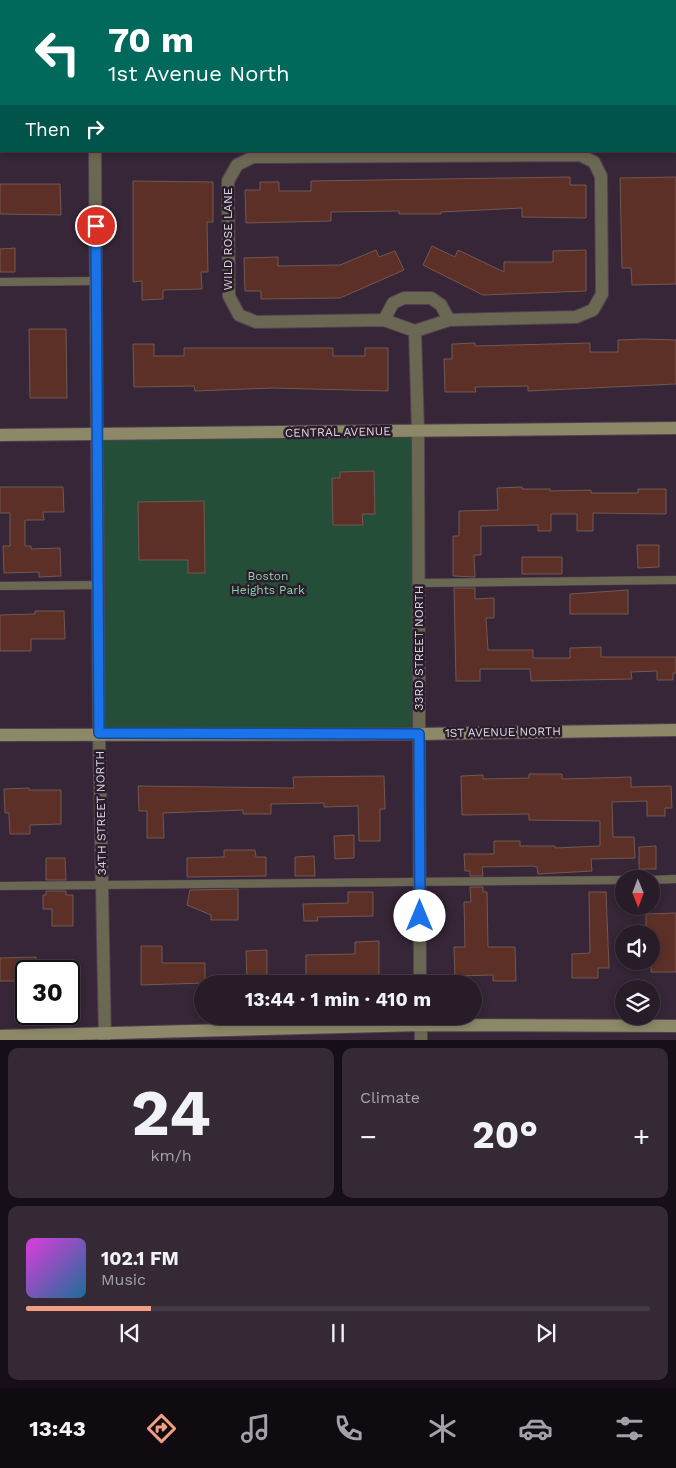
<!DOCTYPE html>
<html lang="en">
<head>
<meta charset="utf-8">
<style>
  body { margin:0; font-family:"Work Sans",sans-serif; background:#342935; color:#f1f3f6; height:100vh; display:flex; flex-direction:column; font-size:19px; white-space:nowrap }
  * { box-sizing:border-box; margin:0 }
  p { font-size:16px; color:#a5a1a8 }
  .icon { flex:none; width:28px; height:28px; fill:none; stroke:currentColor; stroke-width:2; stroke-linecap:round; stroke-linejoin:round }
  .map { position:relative; height:1040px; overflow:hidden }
  .panel { display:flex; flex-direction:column; gap:8px; padding:8px; background:#160f17; flex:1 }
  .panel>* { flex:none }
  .banner { position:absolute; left:0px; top:0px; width:676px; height:152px; box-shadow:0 2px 8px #0003,0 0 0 1px #443a46; background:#00695c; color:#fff; overflow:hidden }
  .needle { width:32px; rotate:179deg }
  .controls { position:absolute; left:615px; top:870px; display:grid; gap:10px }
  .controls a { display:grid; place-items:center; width:45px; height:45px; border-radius:50%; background:#281c29; box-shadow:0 2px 8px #0003,0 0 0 1px #443a46; font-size:25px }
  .speed { position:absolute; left:15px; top:960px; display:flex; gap:10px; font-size:25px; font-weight:700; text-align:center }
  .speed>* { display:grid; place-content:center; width:65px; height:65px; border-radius:50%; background:#281c29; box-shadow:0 2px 8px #0003,0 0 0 1px #443a46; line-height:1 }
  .speed .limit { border:2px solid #111; border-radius:8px; background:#fff; color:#111 }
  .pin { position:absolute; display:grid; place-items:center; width:42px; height:42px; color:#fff; margin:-21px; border:2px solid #fff; border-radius:50%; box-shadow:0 1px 5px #0007 }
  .me { position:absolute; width:55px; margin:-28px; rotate:0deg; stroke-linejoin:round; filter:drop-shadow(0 0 4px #0008) }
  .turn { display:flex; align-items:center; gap:18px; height:105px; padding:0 25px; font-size:22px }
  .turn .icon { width:65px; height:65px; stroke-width:2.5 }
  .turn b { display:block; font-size:35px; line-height:42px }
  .then { display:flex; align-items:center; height:48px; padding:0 25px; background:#0003; gap:10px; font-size:19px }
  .big { font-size:38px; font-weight:700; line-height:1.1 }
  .panel .tile { flex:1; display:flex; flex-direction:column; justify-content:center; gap:8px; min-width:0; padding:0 18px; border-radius:10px; background:#342935 }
  .panel .dial { align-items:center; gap:0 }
  .dial b { font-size:65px; line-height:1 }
  .song { display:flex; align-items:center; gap:15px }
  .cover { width:60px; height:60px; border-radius:8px; background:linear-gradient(135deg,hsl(300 70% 55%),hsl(200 70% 35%)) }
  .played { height:5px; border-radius:2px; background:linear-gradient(90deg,#f39f84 20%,#443a46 20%) }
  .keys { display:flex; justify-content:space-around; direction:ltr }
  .heat { display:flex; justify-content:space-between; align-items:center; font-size:28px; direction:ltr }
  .panel .tiles { flex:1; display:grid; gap:8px; grid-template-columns:1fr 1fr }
  .tile:last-child { grid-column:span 2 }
  .trip { position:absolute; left:194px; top:975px; width:288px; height:50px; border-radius:25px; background:#281c29; box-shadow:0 2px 8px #0003,0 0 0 1px #443a46; font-weight:700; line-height:50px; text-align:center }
  .tabs { display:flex; height:80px; justify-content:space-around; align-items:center; background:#100b10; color:#a5a1a8 }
  .tabs .icon { width:35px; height:35px }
  .tabs .selected { color:#f39f84 }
  .tabs b { font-size:22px; color:#f1f3f6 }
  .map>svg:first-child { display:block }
  .green { fill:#254e38 }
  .building { fill:#5c3026; stroke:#725852 }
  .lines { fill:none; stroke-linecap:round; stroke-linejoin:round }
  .lane-casing { stroke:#514252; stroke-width:9 }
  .street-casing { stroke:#514252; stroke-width:14 }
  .secondary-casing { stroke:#514252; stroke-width:14 }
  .lane { stroke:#6a6753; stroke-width:8 }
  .street { stroke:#6a6753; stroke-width:12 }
  .secondary { stroke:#8c8868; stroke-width:12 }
  .route-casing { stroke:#114b97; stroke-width:12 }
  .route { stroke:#1a73e8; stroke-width:9 }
  .labels { text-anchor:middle; stroke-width:5; stroke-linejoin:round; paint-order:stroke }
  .street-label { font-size:12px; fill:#dfd5e0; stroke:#2c1d2d }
  .park-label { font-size:12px; fill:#88d4a9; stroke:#2c1d2d }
</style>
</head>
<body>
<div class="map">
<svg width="676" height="1041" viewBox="0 0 676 1041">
  <rect width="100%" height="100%" fill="#362637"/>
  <path class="green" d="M 418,432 L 419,734 L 99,733 L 97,435 Z"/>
  <path class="building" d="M 570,177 L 570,185 L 586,185 L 586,218 L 522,217 L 522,208 L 441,212 L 441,214 L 399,214 L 399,211 L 331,212 L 331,221 L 246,223 L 245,190 L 260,190 L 260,182 L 279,182 L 279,191 L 311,191 L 311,181 Z
    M 676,177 L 676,284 L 632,285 L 631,268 L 622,268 L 620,178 Z
    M 133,181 L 213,182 L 213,222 L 207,222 L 208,272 L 201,272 L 202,289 L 163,290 L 163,299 L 142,300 L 142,281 L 133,282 Z
    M 0,184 L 60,184 L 61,215 L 0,214 Z
    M 432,246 L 455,257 L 458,250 L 504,272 L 504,262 L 553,262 L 553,251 L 586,250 L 586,291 L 483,295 L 423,265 Z
    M 15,248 L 15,272 L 0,272 L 0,249 Z
    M 376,250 L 379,257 L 395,251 L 404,270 L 340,298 L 261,299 L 261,291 L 245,291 L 244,258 L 278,257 L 278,266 L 340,265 Z
    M 29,329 L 66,329 L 67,398 L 30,398 Z
    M 643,339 L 676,340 L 676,384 L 528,391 L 528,386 L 475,387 L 476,392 L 445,392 L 444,359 L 452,359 L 452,344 L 475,343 L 475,346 L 590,343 L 590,352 L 618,352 L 618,340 Z
    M 133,344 L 154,344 L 154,356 L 184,356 L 184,348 L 333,348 L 333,356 L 365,356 L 365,348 L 388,348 L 388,391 L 272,388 L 195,391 L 194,386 L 134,387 Z
    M 374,471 L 375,514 L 362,514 L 363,525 L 333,525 L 332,478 L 340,478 L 340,472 Z
    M 0,487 L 63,487 L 64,512 L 43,512 L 44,520 L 25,520 L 25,546 L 31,546 L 31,549 L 60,548 L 61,576 L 39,577 L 39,572 L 4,573 L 3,546 L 10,546 L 10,513 L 0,513 Z
    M 522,487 L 522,489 L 550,489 L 550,491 L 591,490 L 591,493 L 638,493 L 638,489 L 666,489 L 666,514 L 593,513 L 593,531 L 577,531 L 577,514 L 551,514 L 551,531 L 538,531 L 538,525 L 481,526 L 481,555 L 474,555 L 475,577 L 453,576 L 453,536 L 459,536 L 459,511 L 498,510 L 497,488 Z
    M 204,501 L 205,573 L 188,573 L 188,560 L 139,560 L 138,502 Z
    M 637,545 L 659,545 L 659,567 L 638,568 Z
    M 522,557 L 562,557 L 562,574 L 522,574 Z
    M 454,588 L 475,588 L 475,599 L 494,598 L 494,618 L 486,618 L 488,650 L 533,650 L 533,658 L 570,658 L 570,648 L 601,647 L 601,657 L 676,657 L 676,673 L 673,673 L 673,680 L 657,680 L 657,671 L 631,672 L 632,679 L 531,681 L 530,669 L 480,669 L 480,681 L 456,681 Z
    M 628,590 L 628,614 L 570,614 L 570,594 Z
    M 35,611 L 64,611 L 65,639 L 31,639 L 31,651 L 0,651 L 0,615 L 35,614 Z
    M 529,774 L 562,774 L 562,779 L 631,777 L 631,787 L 671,786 L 672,808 L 665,808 L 665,816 L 647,816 L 647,801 L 612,802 L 613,837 L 634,837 L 635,858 L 591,859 L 592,871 L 538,874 L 537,867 L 533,866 L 482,867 L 483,876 L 470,876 L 470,871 L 465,871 L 464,854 L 494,854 L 494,841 L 520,841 L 520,846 L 555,846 L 555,848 L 600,846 L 600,821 L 529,820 L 529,814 L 462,815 L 461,776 L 483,775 L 483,779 L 529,778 Z
    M 384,776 L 385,809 L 380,809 L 380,841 L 359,841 L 358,806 L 324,807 L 324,803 L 271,804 L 271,814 L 243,814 L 243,810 L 163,813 L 164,838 L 147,838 L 147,811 L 139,811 L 138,786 L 294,788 L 293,777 Z
    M 29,788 L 29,790 L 61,790 L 61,824 L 30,825 L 30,834 L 10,834 L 9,813 L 5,813 L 4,789 Z
    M 354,835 L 354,858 L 335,859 L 334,836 Z
    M 656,846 L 656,869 L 639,869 L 639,847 Z
    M 224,850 L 255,850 L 256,857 L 266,857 L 266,876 L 187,877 L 187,858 L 224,857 Z
    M 314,856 L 315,876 L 295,876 L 295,857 Z
    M 46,858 L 65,858 L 66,880 L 46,880 Z
    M 470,887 L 483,887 L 483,892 L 487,892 L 488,947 L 515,947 L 516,981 L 493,981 L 493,975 L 455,976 L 454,947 L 465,947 L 464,902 L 471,902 Z
    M 238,889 L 238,920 L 211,920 L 211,915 L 187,905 L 190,890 Z
    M 46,891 L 66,891 L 66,895 L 73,895 L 73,926 L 52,926 L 52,909 L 43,909 L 43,895 L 46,895 Z
    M 348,892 L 373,892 L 373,916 L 317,917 L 318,921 L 304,921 L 303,904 L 348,903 Z
    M 589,892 L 606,892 L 609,968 L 598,968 L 598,978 L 572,978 L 572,954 L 590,953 Z
    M 676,913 L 676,972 L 651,972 L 651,934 L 646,934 L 646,914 Z
    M 379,941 L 379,982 L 355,982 L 355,979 L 306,980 L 306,955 L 355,954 L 355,942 Z
    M 141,946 L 162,946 L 162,963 L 205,963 L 205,983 L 141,985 Z
    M 267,950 L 267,983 L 247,984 L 246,951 Z
    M 36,957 L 36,971 L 26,971 L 26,981 L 0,981 L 0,958 Z"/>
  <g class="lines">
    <g class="lane-casing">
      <path id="lane" d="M 0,282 L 96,281
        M 419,583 L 676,580
        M 0,586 L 98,585
        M 651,880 L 676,879
        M 0,886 L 624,880"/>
    </g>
    <g class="street-casing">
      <path id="street" d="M 94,0 L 94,1
        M 0,134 L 1,134
        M 95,151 L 99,733 L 105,1041
        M 384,320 L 393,303 L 404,298 L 431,298 L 441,305 L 449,320
        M 415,331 L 384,320 L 256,322 L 239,315 L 229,296 L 228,181 L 237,165 L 253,157 L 580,155 L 594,162 L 601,176 L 602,294 L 593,310 L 576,317 L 449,320 L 415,331 L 418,432 L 420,984
        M 421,1016 L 421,1041"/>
    </g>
    <g class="secondary-casing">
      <path id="secondary" d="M 0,435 L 676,428
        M 0,735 L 419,734 L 676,730
        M 0,1036 L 421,1025 L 676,1026"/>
    </g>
    <use href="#lane" class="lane"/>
    <use href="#street" class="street"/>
    <use href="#secondary" class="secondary"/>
  </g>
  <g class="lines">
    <g class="route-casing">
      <path id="route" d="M 96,226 L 99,733 L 419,734 L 420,916"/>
    </g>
    <use href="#route" class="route"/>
  </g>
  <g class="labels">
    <g class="street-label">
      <text transform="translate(228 239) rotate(-90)" y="4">WILD ROSE LANE</text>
      <text transform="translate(338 432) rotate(-1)" y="4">CENTRAL AVENUE</text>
      <text transform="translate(419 648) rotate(-90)" y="4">33RD STREET NORTH</text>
      <text transform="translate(503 732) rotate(-1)" y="4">1ST AVENUE NORTH</text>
      <text transform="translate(101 813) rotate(-91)" y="4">34TH STREET NORTH</text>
    </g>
    <g class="park-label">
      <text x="268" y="580">Boston<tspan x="268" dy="14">Heights Park</tspan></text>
    </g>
  </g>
</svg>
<div class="controls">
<a><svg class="needle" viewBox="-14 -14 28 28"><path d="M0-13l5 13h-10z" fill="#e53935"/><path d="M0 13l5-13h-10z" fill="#a5a1a8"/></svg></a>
<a><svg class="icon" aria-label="sound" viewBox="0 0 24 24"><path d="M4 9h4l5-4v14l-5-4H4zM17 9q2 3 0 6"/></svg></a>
<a><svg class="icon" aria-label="layers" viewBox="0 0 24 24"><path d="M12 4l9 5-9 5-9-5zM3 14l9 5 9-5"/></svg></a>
</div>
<div class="speed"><div class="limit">30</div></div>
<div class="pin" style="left:96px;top:226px;background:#d93025"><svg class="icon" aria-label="arrive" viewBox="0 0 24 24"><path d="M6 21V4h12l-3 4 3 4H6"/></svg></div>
<svg class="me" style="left:420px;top:916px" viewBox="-20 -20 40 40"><circle r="19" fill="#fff"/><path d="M0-13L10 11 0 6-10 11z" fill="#1a73e8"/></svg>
<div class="trip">13:44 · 1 min · 410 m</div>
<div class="banner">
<div class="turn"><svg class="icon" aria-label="left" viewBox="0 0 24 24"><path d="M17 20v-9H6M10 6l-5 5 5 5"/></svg><div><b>70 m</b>1st Avenue North</div></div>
<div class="then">Then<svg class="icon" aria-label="right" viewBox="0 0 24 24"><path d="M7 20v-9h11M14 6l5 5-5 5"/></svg></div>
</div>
</div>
<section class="panel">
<div class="tiles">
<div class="tile dial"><b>24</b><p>km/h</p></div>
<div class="tile"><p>Climate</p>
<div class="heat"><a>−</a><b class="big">20°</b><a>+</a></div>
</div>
<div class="tile">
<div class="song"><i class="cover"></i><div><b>102.1 FM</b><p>Music</p></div></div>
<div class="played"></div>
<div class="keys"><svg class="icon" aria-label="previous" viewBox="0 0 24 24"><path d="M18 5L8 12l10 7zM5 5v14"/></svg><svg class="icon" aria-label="pause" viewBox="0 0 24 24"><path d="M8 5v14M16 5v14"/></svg><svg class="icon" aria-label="next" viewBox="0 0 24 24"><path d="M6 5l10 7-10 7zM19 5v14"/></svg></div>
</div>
</div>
</section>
<nav class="tabs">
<b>13:43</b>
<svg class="icon selected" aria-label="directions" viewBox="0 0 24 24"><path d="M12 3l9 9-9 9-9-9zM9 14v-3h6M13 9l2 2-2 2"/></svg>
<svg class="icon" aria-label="music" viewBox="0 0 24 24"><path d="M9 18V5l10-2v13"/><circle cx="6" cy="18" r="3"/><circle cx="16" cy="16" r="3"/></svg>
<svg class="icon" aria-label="phone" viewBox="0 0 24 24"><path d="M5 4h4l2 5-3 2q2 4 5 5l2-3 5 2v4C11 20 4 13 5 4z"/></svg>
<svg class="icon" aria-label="climate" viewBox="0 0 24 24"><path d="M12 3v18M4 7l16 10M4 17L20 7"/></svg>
<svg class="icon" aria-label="car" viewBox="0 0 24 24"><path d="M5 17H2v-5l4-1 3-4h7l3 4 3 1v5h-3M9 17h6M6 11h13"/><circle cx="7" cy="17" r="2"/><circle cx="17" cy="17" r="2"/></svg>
<svg class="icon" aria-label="filters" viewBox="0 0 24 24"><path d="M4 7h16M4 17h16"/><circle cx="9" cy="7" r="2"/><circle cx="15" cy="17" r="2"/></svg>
</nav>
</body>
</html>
